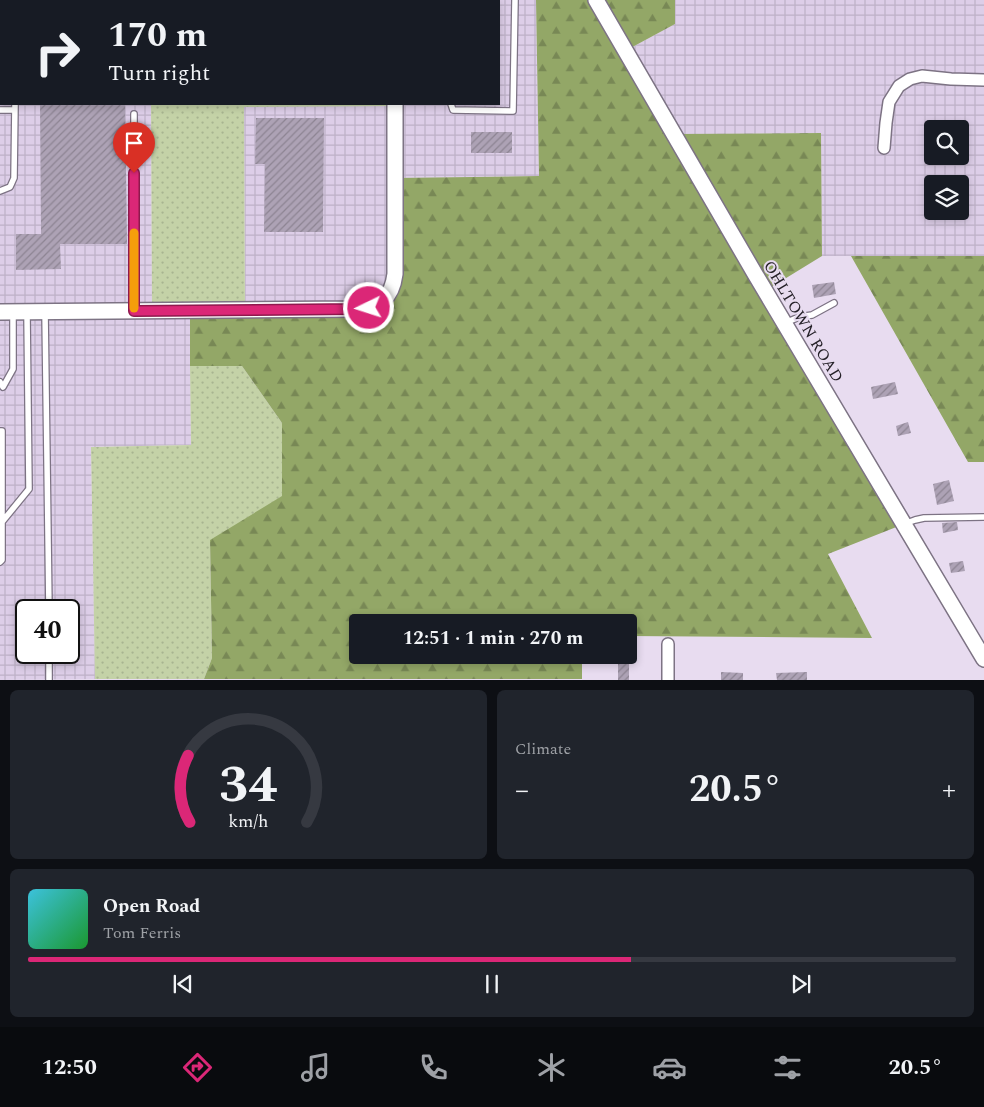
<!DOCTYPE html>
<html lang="en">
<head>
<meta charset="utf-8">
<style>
  body { margin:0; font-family:Spectral,serif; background:#20242c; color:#f1f3f6; height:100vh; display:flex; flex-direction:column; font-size:19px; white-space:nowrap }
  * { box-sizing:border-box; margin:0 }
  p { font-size:16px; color:#9ea1a6 }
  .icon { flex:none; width:28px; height:28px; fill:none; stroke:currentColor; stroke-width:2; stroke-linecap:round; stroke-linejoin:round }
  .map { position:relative; height:680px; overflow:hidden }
  .sheet { display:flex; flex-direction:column; gap:10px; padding:10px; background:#0d0f14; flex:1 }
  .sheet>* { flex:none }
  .guide { position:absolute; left:0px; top:0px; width:500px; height:105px; box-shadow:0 2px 8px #0003; background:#171b24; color:#f1f3f6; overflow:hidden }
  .buttons { position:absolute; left:924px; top:120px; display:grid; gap:10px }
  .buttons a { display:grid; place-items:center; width:45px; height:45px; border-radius:5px; background:#171b24; box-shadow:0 2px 8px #0003; font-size:25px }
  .speed { position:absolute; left:15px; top:599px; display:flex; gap:10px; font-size:25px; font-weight:700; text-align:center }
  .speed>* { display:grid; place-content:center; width:65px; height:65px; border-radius:50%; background:#171b24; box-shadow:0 2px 8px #0003; line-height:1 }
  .speed .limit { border:2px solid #111; border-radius:8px; background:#fff; color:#111 }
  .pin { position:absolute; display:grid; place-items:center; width:42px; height:42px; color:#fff; margin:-51px -21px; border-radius:50% 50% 50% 0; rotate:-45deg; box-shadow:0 0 5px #0007 }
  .pin .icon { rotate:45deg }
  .me { position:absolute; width:55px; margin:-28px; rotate:266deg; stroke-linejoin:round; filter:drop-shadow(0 0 4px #0008) }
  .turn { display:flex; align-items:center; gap:18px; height:105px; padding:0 25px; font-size:22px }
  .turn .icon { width:65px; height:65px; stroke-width:2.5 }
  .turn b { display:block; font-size:35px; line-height:42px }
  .big { font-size:38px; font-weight:700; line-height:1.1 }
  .sheet .tile { flex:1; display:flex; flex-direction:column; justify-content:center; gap:8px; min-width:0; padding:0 18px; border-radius:8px; background:#20242c }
  .sheet .dial { align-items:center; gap:0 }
  .dial svg { height:130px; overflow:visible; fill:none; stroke:#363941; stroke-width:7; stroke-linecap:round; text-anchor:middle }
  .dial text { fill:#f1f3f6; stroke:none }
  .song { display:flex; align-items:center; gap:15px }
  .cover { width:60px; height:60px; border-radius:8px; background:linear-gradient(135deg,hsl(190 70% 55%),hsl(130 70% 35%)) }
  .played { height:5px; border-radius:2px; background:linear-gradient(90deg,#db2777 65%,#363941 65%) }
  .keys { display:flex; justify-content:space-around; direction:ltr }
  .heat { display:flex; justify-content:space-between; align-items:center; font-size:28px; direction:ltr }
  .sheet .tiles { flex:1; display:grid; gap:10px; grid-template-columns:1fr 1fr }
  .tile:last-child { grid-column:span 2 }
  .trip { position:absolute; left:349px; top:614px; width:288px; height:50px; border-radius:5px; background:#171b24; box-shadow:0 2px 8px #0003; font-weight:700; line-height:50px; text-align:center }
  .dock { display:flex; height:80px; justify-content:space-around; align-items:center; background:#090b0e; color:#9ea1a6 }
  .dock .icon { width:35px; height:35px }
  .dock .on { color:#db2777 }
  .dock b { font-size:22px; color:#f1f3f6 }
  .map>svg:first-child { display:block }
  .industrial { fill:url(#industrial-grid); fill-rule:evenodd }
  .grass { fill:url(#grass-dots) }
  .forest { fill:url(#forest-firs) }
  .building { fill:url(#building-hatch) }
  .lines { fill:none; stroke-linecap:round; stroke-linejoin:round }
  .lane-casing { stroke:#7d7384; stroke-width:8 }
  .street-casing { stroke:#7d7384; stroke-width:14 }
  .secondary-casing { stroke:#7d7384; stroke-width:18 }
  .lane { stroke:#fff; stroke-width:5.5 }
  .street { stroke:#fff; stroke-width:11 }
  .secondary { stroke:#fff; stroke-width:15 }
  .route-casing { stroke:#8e194d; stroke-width:12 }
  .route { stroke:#db2777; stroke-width:9 }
  .slow { stroke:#f59e0b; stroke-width:9 }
  .labels { text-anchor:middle; stroke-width:4; stroke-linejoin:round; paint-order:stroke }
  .street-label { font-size:16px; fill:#252128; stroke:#e8dcf0 }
</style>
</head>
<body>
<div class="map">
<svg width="984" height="680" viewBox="0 0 984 680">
  <defs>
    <pattern id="industrial-grid" width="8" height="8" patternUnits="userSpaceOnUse" patternTransform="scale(1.25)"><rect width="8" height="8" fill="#ddcee8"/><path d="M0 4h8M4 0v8" fill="none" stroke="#beb1c7"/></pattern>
    <pattern id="grass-dots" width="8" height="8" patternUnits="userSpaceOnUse" patternTransform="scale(1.25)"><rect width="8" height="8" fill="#c4d2a7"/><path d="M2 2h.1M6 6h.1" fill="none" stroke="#a8b490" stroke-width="1.8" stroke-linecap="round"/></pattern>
    <pattern id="forest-firs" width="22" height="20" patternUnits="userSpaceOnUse" patternTransform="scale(1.25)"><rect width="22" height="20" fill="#93a767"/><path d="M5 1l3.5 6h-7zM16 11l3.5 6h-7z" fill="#788855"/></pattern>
    <pattern id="building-hatch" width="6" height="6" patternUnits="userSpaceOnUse" patternTransform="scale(1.25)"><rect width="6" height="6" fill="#ada2b5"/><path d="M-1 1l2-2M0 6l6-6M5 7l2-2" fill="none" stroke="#8d8493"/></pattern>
  </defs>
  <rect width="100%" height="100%" fill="#e8dcf0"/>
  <path class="industrial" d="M 0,0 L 150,0 L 150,1 L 1,1 L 1,104 L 151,104 L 152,311 L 190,311 L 191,445 L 91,447 L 95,679 L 0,680 ZM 26,610 L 69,610 L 69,652 L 26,652 Z
    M 396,0 L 536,0 L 539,176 L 395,178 L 395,274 L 382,301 L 245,310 L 244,107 L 395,106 L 395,104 L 499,104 L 499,1 L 396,1 Z
    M 675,0 L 984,0 L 984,256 L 822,256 L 821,133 L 674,135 L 625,51 L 675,24 ZM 932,129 L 960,129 L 960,156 L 932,156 ZM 932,184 L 960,184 L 960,211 L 932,211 Z"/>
  <path class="grass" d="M 150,0 L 396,0 L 396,1 L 150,1 Z
    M 151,104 L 395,104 L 395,106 L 244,107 L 245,310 L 152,311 Z
    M 190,366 L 242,366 L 282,423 L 282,497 L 210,541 L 212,658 L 204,679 L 95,679 L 91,447 L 191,445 Z"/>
  <path class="forest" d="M 536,0 L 675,0 L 675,24 L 625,51 L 674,134 L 821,133 L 822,256 L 765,291 L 904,524 L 828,554 L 872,638 L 628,636 L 628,622 L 358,622 L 358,655 L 582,655 L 582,679 L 204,679 L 212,658 L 210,540 L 282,496 L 282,423 L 242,366 L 190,366 L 190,311 L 357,309 L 388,296 L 395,178 L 539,176 Z
    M 984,256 L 984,462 L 968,462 L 851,256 Z"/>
  <path class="building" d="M 40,104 L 125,104 L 127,244 L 60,244 L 61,269 L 16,270 L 16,234 L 41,234 Z
    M 256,118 L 324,118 L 323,232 L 264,232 L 265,164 L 255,164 Z
    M 471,132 L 512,132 L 512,153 L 471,153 Z
    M 834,282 L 836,294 L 814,298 L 812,285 Z
    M 895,382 L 898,394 L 873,399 L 871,387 Z
    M 908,422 L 911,433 L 898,436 L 896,426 Z
    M 949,480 L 954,501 L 937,505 L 933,484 Z
    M 957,522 L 958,530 L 943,533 L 942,523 Z
    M 963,561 L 965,571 L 951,573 L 949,563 Z
    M 618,655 L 629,655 L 629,680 L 618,680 Z
    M 721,672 L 743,673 L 743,680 L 721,680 Z
    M 807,672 L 807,680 L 777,680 L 776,673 Z"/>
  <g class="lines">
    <g class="lane-casing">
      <path id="lane" d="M 0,39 L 1,39
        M 451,104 L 453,110 L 513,111 L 515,0
        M 0,110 L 14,110
        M 134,114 L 134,309
        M 0,191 L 10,187 L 14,178 L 15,104
        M 45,312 L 49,610
        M 785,323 L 799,317 L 812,315 L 834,303
        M 0,382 L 3,387 L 13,369 L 13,314
        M 0,431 L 2,431 L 2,560 L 0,562
        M 2,522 L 29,489 L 27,314
        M 904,524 L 915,520 L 924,518 L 984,517
        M 49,652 L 49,680"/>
    </g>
    <g class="street-casing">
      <path id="street" d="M 884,148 L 886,123 L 889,102 L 899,86 L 910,79 L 922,76 L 951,79 L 984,80
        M 668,644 L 668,680"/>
    </g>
    <g class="secondary-casing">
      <path id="secondary" d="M 596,0 L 755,274 L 984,659
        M 396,1 L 396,0
        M 0,312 L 357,309 C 380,307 392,298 395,274 L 395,104"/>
    </g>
    <use href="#lane" class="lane"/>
    <use href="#street" class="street"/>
    <use href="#secondary" class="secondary"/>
  </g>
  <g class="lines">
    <g class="route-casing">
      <path id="route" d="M 134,173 L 134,311 L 357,309 L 369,308"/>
    </g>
    <use href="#route" class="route"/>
    <path class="slow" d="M 134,233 L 134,308"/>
  </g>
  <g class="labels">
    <g class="street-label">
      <text transform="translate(804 321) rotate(59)" y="6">OHLTOWN ROAD</text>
    </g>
  </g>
</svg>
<div class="buttons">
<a><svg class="icon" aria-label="search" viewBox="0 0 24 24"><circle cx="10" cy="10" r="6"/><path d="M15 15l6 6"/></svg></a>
<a><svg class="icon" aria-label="layers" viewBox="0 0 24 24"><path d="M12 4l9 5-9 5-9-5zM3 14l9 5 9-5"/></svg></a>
</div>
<div class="speed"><div class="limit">40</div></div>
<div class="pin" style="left:134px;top:173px;background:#d93025"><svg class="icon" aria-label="arrive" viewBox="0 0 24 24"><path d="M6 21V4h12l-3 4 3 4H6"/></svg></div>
<svg class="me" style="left:369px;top:308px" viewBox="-20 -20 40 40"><circle r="17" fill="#db2777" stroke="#fff" stroke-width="3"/><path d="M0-11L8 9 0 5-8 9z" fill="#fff"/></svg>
<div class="trip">12:51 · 1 min · 270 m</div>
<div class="guide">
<div class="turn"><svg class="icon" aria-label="right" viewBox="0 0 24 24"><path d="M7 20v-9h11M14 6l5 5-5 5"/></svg><div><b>170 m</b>Turn right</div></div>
</div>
</div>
<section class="sheet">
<div class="tiles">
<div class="tile dial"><svg viewBox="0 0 100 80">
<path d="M14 69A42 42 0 1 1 86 69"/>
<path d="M14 69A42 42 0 0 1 13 28" stroke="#db2777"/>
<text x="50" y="56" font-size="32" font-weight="700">34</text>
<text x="50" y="72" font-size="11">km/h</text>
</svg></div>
<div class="tile"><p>Climate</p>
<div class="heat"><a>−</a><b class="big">20.5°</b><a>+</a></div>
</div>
<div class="tile">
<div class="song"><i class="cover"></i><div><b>Open Road</b><p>Tom Ferris</p></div></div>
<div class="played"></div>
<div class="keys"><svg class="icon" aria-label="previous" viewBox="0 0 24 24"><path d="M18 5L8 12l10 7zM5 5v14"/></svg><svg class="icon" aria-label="pause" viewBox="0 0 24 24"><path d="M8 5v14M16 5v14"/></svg><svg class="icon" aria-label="next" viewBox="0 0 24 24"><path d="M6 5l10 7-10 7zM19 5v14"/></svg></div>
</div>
</div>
</section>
<nav class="dock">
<b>12:50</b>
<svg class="icon on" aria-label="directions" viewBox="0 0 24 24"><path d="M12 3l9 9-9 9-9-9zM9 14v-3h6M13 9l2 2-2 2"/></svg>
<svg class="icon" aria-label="music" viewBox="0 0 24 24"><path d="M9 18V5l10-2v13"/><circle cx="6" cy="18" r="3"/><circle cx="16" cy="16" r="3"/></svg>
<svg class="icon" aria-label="phone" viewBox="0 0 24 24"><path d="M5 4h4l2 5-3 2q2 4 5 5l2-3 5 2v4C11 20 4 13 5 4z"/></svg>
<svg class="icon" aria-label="climate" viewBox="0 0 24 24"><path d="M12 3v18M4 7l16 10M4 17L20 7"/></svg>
<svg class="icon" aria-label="car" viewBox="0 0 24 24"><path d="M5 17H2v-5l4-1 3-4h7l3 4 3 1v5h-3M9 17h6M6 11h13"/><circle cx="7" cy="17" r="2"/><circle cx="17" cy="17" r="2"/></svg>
<svg class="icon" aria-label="filters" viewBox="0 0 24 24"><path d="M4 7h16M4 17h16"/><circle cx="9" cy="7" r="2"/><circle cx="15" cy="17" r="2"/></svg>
<b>20.5°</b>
</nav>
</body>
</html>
